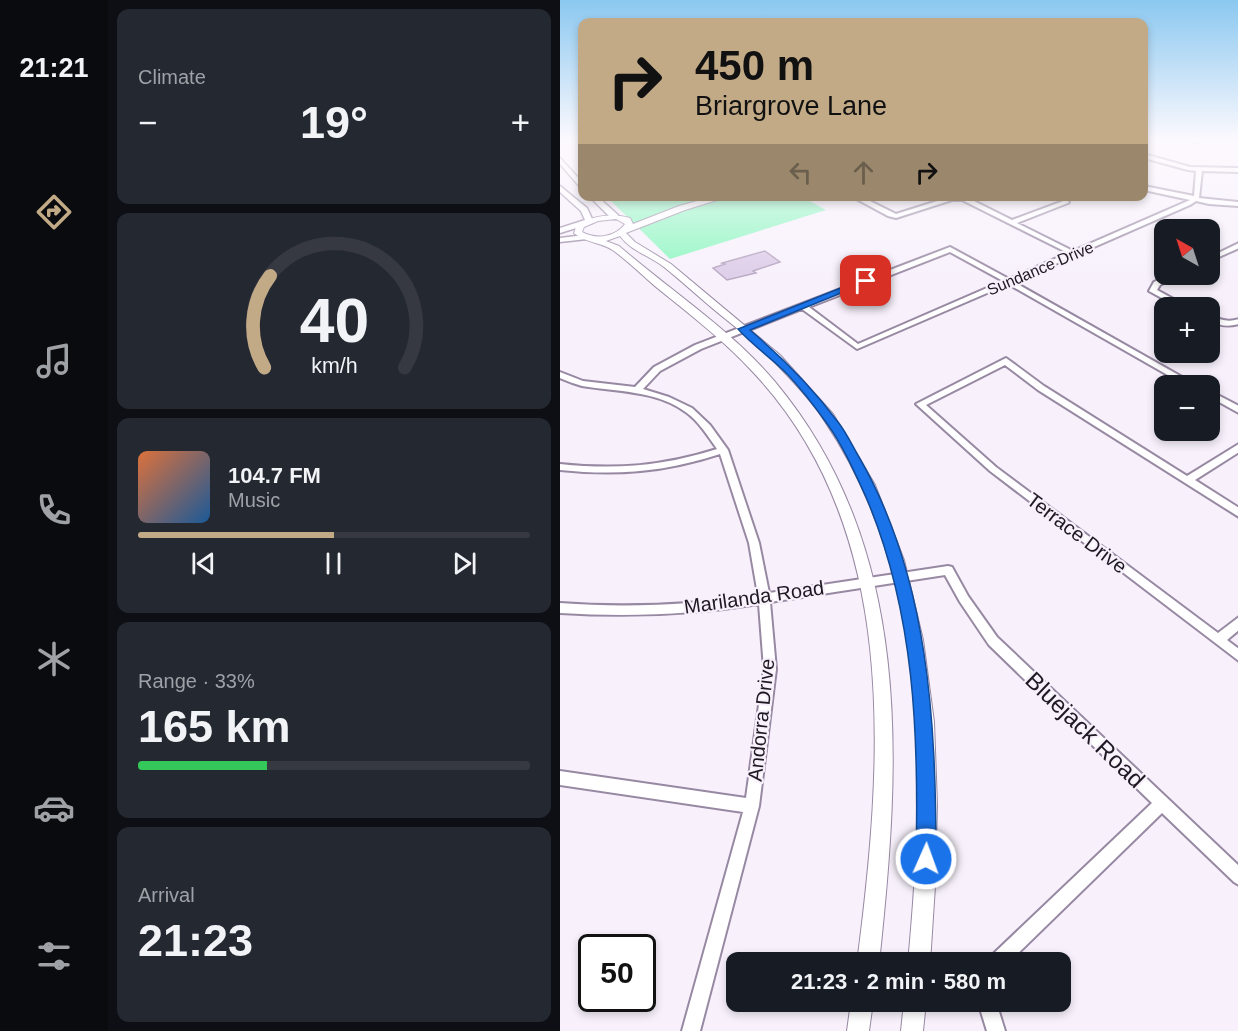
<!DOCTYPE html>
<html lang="en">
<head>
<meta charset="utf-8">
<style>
  body { margin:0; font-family:Helvetica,sans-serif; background:#242831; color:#f1f3f6; height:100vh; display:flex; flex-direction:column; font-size:22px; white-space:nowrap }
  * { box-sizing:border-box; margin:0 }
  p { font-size:20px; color:#9ea1a6 }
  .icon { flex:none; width:33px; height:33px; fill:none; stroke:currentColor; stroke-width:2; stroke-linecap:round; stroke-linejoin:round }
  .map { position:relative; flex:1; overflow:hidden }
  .panel { display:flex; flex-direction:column; gap:9px; padding:9px; background:#0d0f14; width:452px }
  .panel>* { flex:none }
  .top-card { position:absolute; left:18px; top:18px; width:570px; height:183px; border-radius:12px; box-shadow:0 3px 9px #0003; background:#c2aa87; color:#111; overflow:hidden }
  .needle { width:39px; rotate:321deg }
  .controls { position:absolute; left:594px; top:219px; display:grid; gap:12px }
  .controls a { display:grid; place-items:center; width:66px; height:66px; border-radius:12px; background:#171b24; box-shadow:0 3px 9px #0003; font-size:30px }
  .speed { position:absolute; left:18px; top:934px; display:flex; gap:12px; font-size:30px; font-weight:700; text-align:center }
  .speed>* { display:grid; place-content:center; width:78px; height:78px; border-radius:50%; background:#171b24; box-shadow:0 3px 9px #0003; line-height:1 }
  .speed .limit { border:3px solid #111; border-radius:9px; background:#fff; color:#111 }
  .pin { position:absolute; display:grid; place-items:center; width:51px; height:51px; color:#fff; margin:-26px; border-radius:12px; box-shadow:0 3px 9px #0006 }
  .me { position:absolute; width:66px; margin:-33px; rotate:2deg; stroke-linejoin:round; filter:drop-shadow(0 0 4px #0008) }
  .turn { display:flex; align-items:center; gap:21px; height:126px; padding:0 18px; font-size:27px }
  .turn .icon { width:78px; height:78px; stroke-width:2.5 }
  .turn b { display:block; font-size:42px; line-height:51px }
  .lanes { display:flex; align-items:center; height:57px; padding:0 18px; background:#0003; justify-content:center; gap:30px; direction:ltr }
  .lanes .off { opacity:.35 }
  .big { font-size:45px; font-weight:700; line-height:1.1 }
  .panel .tile { flex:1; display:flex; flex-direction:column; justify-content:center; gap:9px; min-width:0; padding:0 21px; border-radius:12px; background:#242831 }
  .panel .dial { align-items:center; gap:0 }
  .dial svg { height:156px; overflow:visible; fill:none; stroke:#363941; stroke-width:7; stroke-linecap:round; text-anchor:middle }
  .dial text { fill:#f1f3f6; stroke:none }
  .song { display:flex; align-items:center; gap:18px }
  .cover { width:72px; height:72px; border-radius:9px; background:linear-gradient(135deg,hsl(20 70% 55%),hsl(210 70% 35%)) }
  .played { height:6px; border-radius:3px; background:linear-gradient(90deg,#c2aa87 50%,#363941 50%) }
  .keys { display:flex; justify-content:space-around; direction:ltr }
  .heat { display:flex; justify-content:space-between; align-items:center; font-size:33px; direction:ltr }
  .charge { height:9px; border-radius:4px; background:linear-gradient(90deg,#34c759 33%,#363941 0) }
  .trip { position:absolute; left:166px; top:952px; width:345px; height:60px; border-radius:12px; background:#171b24; box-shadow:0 3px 9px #0003; font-weight:700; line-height:60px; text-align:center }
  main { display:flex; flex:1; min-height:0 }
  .tab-bar { display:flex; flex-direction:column; width:108px; justify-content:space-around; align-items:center; background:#090b0e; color:#9ea1a6 }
  .tab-bar .icon { width:42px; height:42px }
  .tab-bar .on { color:#c2aa87 }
  .tab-bar b { font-size:27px; color:#f1f3f6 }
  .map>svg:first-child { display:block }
  .green { fill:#8ff7c1 }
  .building { fill:#ddcce8; stroke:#b6a6c1; stroke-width:1.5 }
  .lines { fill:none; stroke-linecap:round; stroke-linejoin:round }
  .minor-casing { stroke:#9889a3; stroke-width:4 }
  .tertiary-casing { stroke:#9889a3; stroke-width:3 }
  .secondary-casing { stroke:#9889a3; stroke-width:2 }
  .minor { fill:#fff; fill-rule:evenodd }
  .tertiary { fill:#fff; fill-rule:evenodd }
  .secondary { fill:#fff; fill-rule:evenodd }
  .route { fill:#1a73e8; stroke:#114b97; stroke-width:1.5 }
  .labels { text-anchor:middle; stroke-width:4.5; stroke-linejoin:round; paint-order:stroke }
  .far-street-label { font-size:16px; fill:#1f1923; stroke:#f8f1fc }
  .street-label { font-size:20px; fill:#1f1923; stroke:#f8f1fc }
  .near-street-label { font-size:24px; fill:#1f1923; stroke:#f8f1fc }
</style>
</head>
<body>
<main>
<nav class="tab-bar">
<b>21:21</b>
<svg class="icon on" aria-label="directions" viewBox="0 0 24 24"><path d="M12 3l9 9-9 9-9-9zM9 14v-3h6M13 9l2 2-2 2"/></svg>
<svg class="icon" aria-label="music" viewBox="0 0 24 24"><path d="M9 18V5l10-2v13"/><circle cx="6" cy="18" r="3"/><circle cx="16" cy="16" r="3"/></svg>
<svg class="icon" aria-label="phone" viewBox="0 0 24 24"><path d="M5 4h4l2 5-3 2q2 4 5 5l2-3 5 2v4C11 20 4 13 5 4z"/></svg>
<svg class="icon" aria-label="climate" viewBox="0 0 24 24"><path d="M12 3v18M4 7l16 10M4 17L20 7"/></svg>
<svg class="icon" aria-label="car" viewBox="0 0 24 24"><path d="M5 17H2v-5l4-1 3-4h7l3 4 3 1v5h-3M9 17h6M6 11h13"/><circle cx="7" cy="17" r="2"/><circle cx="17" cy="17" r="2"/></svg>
<svg class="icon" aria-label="filters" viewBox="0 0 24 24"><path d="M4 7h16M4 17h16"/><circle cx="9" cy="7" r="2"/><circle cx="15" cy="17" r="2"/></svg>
</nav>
<section class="panel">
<div class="tile"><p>Climate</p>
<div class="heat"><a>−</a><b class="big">19°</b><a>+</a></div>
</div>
<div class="tile dial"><svg viewBox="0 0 100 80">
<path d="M14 69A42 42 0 1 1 86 69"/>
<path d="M14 69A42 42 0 0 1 17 22" stroke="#c2aa87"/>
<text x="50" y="56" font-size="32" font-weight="700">40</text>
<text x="50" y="72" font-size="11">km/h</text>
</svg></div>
<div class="tile">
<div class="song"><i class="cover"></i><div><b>104.7 FM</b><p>Music</p></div></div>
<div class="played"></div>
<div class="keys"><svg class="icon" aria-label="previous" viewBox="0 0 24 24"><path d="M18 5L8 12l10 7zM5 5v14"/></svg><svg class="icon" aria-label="pause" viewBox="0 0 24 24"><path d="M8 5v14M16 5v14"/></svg><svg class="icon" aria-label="next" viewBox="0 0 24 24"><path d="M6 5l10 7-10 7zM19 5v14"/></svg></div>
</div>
<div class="tile"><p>Range · 33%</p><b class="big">165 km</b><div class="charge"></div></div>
<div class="tile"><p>Arrival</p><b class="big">21:23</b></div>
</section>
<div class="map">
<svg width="679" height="1031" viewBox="0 0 679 1031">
  <rect width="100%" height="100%" fill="#f8f1fc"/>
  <path class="green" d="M 47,197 L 243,197 L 266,210 L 110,259 Z"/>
  <path class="building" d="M 205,251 L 220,262 L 193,271 L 196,273 L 167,280 L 153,268 L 165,264 L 162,263 Z"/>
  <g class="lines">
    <g class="minor-casing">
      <path id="minor" d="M 633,140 L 639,140 L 639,141 L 636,143 Z
        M 584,154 L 630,167 L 679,168 L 679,172 L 642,171 L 639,198 L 679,202 L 679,206 L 649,204 L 636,201 L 630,205 L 454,282 L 638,386 L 627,386 L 448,284 L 297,349 L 242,309 L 141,349 L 100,371 L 83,389 L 109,397 L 132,408 L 150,425 L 168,450 L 199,543 L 209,593 L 388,566 L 392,567 L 408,596 L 437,637 L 679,866 L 679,885 L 674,882 L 602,813 L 448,963 L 428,963 L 430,957 L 592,803 L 429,645 L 400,602 L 385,575 L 210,602 L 216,669 L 199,806 L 140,1031 L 122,1031 L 183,812 L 0,785 L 0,771 L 186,798 L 204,669 L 199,604 C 132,615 67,617 0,613 L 0,603 C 67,608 132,605 198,595 L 189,543 L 160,454 C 105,472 57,476 0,470 L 0,464 C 57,470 103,466 157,449 C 148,436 139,422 127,413 C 97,390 57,392 22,386 C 15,384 7,381 0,378 L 0,372 L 23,381 L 75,387 L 94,367 L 135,345 L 390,247 L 449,279 L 508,253 L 402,200 L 392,200 L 336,218 L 328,216 L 291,196 L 300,196 L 336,214 L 390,197 L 404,196 L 452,220 L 506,200 L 509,202 L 508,203 L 457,223 L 513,251 L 630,200 L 584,190 L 584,186 L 634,196 L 636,171 L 628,170 L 584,158 ZM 390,252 L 443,281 L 298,344 L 249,307 Z
        M 679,243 L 679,248 L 650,261 L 650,257 Z
        M 610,274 L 620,274 L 600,285 L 597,290 L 630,308 L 620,308 L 589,291 L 594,282 Z
        M 650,316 C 661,319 667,323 679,319 L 679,324 C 668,327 660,326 650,321 Z
        M 446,358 L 484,386 L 627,476 L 679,444 L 679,452 L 635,480 L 679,508 L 679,517 L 478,390 L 445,365 L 366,405 L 436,467 L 658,633 L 679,617 L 679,630 L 667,640 L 679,649 L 679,661 L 430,471 L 356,404 Z
        M 650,391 L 679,406 L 679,413 L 650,397 Z
        M 418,1002 L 436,1002 L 445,1031 L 427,1031 Z"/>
    </g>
    <g class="tertiary-casing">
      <path id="tertiary" d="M 0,158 L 22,182 L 22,188 L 20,187 L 0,164 Z
        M 0,186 L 27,208 L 33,221 L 32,223 L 0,233 L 0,228 L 25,220 L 21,211 L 0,192 Z
        M 29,196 L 37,196 L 58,215 L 58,219 L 52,219 Z
        M 24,235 L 28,237 L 27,239 L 0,242 L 0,238 Z"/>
    </g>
    <g class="secondary-casing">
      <path id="secondary" d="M 155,196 L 170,196 L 125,210 L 66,233 L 75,242 L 111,264 L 220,355 L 273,414 L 315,485 L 344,560 L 363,640 L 374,722 L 377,805 L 375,886 L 370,963 L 348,963 C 365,781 371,578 264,420 C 251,399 231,380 214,361 C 199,345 180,331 163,317 C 143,301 124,283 104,267 C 90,256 71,251 60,236 L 46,241 L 59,246 C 111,291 172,330 216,383 C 354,550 341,761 319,963 L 297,963 C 323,763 342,528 191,370 C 162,339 128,313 96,287 C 82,275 69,262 54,251 C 42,242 25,243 14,233 L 17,224 C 35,216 50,213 70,218 L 73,224 L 119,206 ZM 56,219 L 65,224 C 55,237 37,240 22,232 L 24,227 L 38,221 Z
        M 291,1002 L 313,1002 L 309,1031 L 287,1031 Z
        M 344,1002 L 366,1002 L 363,1031 L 341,1031 Z"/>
    </g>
    <use href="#minor" class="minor"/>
    <use href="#tertiary" class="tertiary"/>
    <use href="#secondary" class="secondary"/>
  </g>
  <linearGradient id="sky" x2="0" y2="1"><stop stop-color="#8bc8f0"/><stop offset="0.49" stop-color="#fcf9fe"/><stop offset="1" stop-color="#fcf9fe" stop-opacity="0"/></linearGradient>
  <rect width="679" height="285" fill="url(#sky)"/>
  <path class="route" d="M 303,279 L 311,281 L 190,330 C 223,358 252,387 278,422 C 286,432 292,445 299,457 C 369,578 376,722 376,859 L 373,866 L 366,869 L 359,866 L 356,859 C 359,736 355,612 306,497 C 295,473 283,446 268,425 C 256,408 242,390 228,375 C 213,359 193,346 178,329 Z"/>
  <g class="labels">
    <g class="far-street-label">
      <text transform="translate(480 268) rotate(-23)" y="6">Sundance Drive</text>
    </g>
    <g class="street-label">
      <text transform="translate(517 533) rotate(37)" y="7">Terrace Drive</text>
      <text transform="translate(194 597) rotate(-8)" y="7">Marilanda Road</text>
      <text transform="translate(201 720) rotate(-84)" y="7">Andorra Drive</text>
    </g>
    <g class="near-street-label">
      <text transform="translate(525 730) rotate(44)" y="8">Bluejack Road</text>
    </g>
  </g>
</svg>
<div class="controls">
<a><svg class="needle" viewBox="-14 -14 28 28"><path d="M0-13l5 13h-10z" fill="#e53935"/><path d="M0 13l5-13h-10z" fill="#9ea1a6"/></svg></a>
<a>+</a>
<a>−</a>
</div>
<div class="speed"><div class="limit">50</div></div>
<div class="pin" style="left:306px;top:281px;background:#d93025"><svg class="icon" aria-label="arrive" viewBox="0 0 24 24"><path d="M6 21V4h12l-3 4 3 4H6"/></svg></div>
<svg class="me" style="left:366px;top:859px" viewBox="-20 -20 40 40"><circle r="17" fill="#1a73e8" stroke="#fff" stroke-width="3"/><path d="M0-11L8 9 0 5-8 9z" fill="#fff"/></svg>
<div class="trip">21:23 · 2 min · 580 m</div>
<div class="top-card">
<div class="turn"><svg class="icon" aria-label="right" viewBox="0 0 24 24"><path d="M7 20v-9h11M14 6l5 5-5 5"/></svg><div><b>450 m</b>Briargrove Lane</div></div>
<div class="lanes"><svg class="icon off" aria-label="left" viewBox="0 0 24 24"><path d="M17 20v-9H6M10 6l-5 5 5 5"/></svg><svg class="icon off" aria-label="ahead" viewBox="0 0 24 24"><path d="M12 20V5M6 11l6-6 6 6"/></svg><svg class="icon" aria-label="right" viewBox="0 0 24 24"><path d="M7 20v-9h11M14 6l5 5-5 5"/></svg></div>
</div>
</div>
</main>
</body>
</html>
